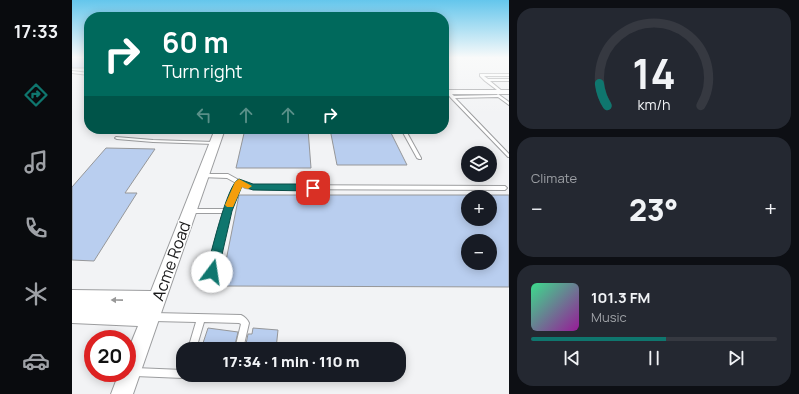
<!DOCTYPE html>
<html lang="en">
<head>
<meta charset="utf-8">
<style>
  body { margin:0; font-family:Manrope,sans-serif; background:#242831; color:#f1f3f6; height:100vh; display:flex; flex-direction:column; font-size:15px; white-space:nowrap }
  * { box-sizing:border-box; margin:0 }
  p { font-size:13px; color:#9ea1a6 }
  .icon { flex:none; width:22px; height:22px; fill:none; stroke:currentColor; stroke-width:2; stroke-linecap:round; stroke-linejoin:round }
  .map { position:relative; flex:1; overflow:hidden }
  .drawer { display:flex; flex-direction:column; gap:8px; padding:8px; background:#0d0f14; width:290px }
  .drawer>* { flex:none }
  .guide { position:absolute; left:12px; top:12px; width:365px; height:122px; border-radius:16px; box-shadow:0 2px 10px #0003; background:#00695c; color:#fff; overflow:hidden }
  .tools { position:absolute; left:389px; top:146px; display:grid; gap:8px }
  .tools a { display:grid; place-items:center; width:36px; height:36px; border-radius:50%; background:#171b24; box-shadow:0 2px 10px #0003; font-size:20px }
  .speed { position:absolute; left:12px; top:330px; display:flex; gap:8px; font-size:20px; font-weight:700; text-align:center }
  .speed>* { display:grid; place-content:center; width:52px; height:52px; border-radius:50%; background:#171b24; box-shadow:0 2px 10px #0003; line-height:1 }
  .speed .limit { border:6px solid #d22; background:#fff; color:#111 }
  .pin { position:absolute; display:grid; place-items:center; width:34px; height:34px; color:#fff; margin:-17px; border-radius:8px; box-shadow:0 2px 6px #0006 }
  .me { position:absolute; width:44px; margin:-22px; rotate:14deg; stroke-linejoin:round; filter:drop-shadow(0 0 3px #0008) }
  .turn { display:flex; align-items:center; gap:14px; height:84px; padding:0 12px; font-size:18px }
  .turn .icon { width:52px; height:52px; stroke-width:2.5 }
  .turn b { display:block; font-size:28px; line-height:34px }
  .lanes { display:flex; align-items:center; height:38px; padding:0 12px; background:#0003; justify-content:center; gap:20px; direction:ltr }
  .lanes .off { opacity:.35 }
  .big { font-size:30px; font-weight:800; line-height:1.1 }
  .drawer .tile { flex:1; display:flex; flex-direction:column; justify-content:center; gap:6px; min-width:0; padding:0 14px; border-radius:16px; background:#242831 }
  .drawer .dial { align-items:center; gap:0 }
  .dial svg { height:104px; overflow:visible; fill:none; stroke:#363941; stroke-width:7; stroke-linecap:round; text-anchor:middle }
  .dial text { fill:#f1f3f6; stroke:none }
  .song { display:flex; align-items:center; gap:12px }
  .cover { width:48px; height:48px; border-radius:6px; background:linear-gradient(135deg,hsl(150 70% 55%),hsl(300 70% 35%)) }
  .played { height:4px; border-radius:2px; background:linear-gradient(90deg,#0f766e 55%,#363941 55%) }
  .keys { display:flex; justify-content:space-around; direction:ltr }
  .heat { display:flex; justify-content:space-between; align-items:center; font-size:22px; direction:ltr }
  .trip { position:absolute; left:104px; top:342px; width:230px; height:40px; border-radius:16px; background:#171b24; box-shadow:0 2px 10px #0003; font-weight:800; line-height:40px; text-align:center }
  main { display:flex; flex:1; min-height:0 }
  .tab-bar { display:flex; flex-direction:column; width:72px; justify-content:space-around; align-items:center; background:#090b0e; color:#9ea1a6 }
  .tab-bar .icon { width:28px; height:28px }
  .tab-bar .current { color:#0f766e }
  .tab-bar b { font-size:18px; color:#f1f3f6 }
  .map>svg:first-child { display:block }
  .building { fill:#b9ceef; stroke:#969799; fill-rule:evenodd }
  .lines { fill:none; stroke-linecap:round; stroke-linejoin:round }
  .service-casing { stroke:#9c9d9f; stroke-width:2 }
  .minor-casing { stroke:#9c9d9f; stroke-width:2 }
  .tertiary-casing { stroke:#9c9d9f; stroke-width:2 }
  .service { fill:#fff; fill-rule:evenodd }
  .minor { fill:#fff; fill-rule:evenodd }
  .tertiary { fill:#fff; fill-rule:evenodd }
  .oneway { fill:#989898 }
  .route { fill:#0f766e; stroke:#0a4d48 }
  .slow { fill:#f59e0b }
  .labels { text-anchor:middle; stroke-width:3; stroke-linejoin:round; paint-order:stroke }
  .near-street-label { font-size:16px; fill:#19191a; stroke:#fff }
</style>
</head>
<body>
<main>
<nav class="tab-bar">
<b>17:33</b>
<svg class="icon current" aria-label="directions" viewBox="0 0 24 24"><path d="M12 3l9 9-9 9-9-9zM9 14v-3h6M13 9l2 2-2 2"/></svg>
<svg class="icon" aria-label="music" viewBox="0 0 24 24"><path d="M9 18V5l10-2v13"/><circle cx="6" cy="18" r="3"/><circle cx="16" cy="16" r="3"/></svg>
<svg class="icon" aria-label="phone" viewBox="0 0 24 24"><path d="M5 4h4l2 5-3 2q2 4 5 5l2-3 5 2v4C11 20 4 13 5 4z"/></svg>
<svg class="icon" aria-label="climate" viewBox="0 0 24 24"><path d="M12 3v18M4 7l16 10M4 17L20 7"/></svg>
<svg class="icon" aria-label="car" viewBox="0 0 24 24"><path d="M5 17H2v-5l4-1 3-4h7l3 4 3 1v5h-3M9 17h6M6 11h13"/><circle cx="7" cy="17" r="2"/><circle cx="17" cy="17" r="2"/></svg>
</nav>
<div class="map">
<svg width="437" height="394" viewBox="0 0 437 394">
  <rect width="100%" height="100%" fill="#f2f3f5"/>
  <path class="building" d="M 0,58 L 17,58 L 17,68 L 0,68 Z
    M 173,129 L 236,129 L 239,168 L 164,168 Z
    M 258,129 L 317,129 L 335,165 L 265,165 Z
    M 34,148 L 83,149 L 53,193 L 65,193 L 22,261 L 0,260 L 0,187 Z
    M 167,195 L 396,195 L 396,219 L 418,219 L 418,195 L 437,195 L 437,287 L 149,286 ZM 396,241 L 418,241 L 418,263 L 396,263 Z
    M 136,328 L 166,332 L 162,349 L 129,349 Z
    M 181,328 L 206,330 L 204,349 L 173,349 L 176,334 L 180,334 Z"/>
  <g class="lines">
    <g class="service-casing">
      <path id="service" d="M 0,71 L 17,73 L 17,75 L 0,73 Z
        M 408,74 L 437,74 L 437,76 L 412,76 L 416,79 L 437,79 L 437,81 L 418,81 L 430,91 L 431,92 L 429,93 L 413,81 L 408,76 Z
        M 375,91 L 377,91 L 382,96 L 425,95 L 426,94 L 437,102 L 437,105 L 426,97 L 383,98 L 437,154 L 437,157 L 436,157 L 379,98 L 374,92 Z
        M 329,129 L 333,129 L 349,158 L 349,159 L 347,159 L 345,158 Z
        M 44,137 L 81,140 L 142,142 L 144,143 L 142,144 L 81,142 L 45,139 L 43,138 Z
        M 131,174 L 156,174 L 174,184 L 181,185 L 433,186 L 435,188 L 433,190 L 181,189 L 173,188 L 168,185 L 158,211 L 143,272 L 142,274 L 140,275 L 138,274 L 137,272 L 152,213 L 118,213 L 116,212 L 115,211 L 116,210 L 118,209 L 153,209 L 164,183 L 155,178 L 129,177 L 129,176 Z
        M 82,313 L 169,315 C 173,317 175,319 177,323 L 171,349 L 163,349 L 169,324 L 167,323 L 132,322 L 124,349 L 116,349 L 124,322 L 82,321 L 79,320 L 78,317 L 79,314 Z
        M 63,368 L 111,370 L 111,375 L 115,375 L 114,377 L 111,378 L 63,376 L 60,375 L 59,372 L 60,369 Z
        M 128,375 L 164,375 L 162,379 L 159,380 L 132,379 L 129,378 Z"/>
    </g>
    <g class="minor-casing">
      <path id="minor" d="M 372,90 L 437,90 L 437,94 L 372,94 Z"/>
    </g>
    <g class="tertiary-casing">
      <path id="tertiary" d="M 143,129 L 153,129 L 61,394 L 39,394 L 47,373 L 55,373 L 55,353 L 66,326 L 0,323 L 0,290 L 79,291 Z"/>
    </g>
    <use href="#service" class="service"/>
    <use href="#minor" class="minor"/>
    <use href="#tertiary" class="tertiary"/>
  </g>
  <defs><path id="oneway-solid" d="M-6-.8H1V-3.2L6.5 0L1 3.2V.8H-6Z"/></defs>
  <use class="oneway" href="#oneway-solid" transform="translate(45 300) rotate(-179)"/>
  <linearGradient id="sky" x2="0" y2="1"><stop stop-color="#64c6ec"/><stop offset="0.51" stop-color="#f9fafa"/><stop offset="1" stop-color="#f9fafa" stop-opacity="0"/></linearGradient>
  <rect width="437" height="113" fill="url(#sky)"/>
  <path class="route" d="M 167,179 L 181,184 L 241,184 L 245,188 L 241,191 L 181,190 L 170,186 L 160,211 L 146,272 L 144,276 L 140,278 L 136,276 L 134,272 C 138,258 155,183 167,179 Z"/>
  <path class="slow" d="M 167,179 L 180,186 L 176,189 L 170,187 L 161,207 L 155,207 L 153,205 L 163,182 Z"/>
  <g class="labels">
    <g class="near-street-label">
      <text transform="translate(99 261) rotate(-70)" y="6">Acme Road</text>
    </g>
  </g>
</svg>
<div class="tools">
<a><svg class="icon" aria-label="layers" viewBox="0 0 24 24"><path d="M12 4l9 5-9 5-9-5zM3 14l9 5 9-5"/></svg></a>
<a>+</a>
<a>−</a>
</div>
<div class="speed"><div class="limit">20</div></div>
<div class="pin" style="left:241px;top:188px;background:#d93025"><svg class="icon" aria-label="arrive" viewBox="0 0 24 24"><path d="M6 21V4h12l-3 4 3 4H6"/></svg></div>
<svg class="me" style="left:140px;top:272px" viewBox="-20 -20 40 40"><circle r="19" fill="#fff"/><path d="M0-13L10 11 0 6-10 11z" fill="#0f766e"/></svg>
<div class="trip">17:34 · 1 min · 110 m</div>
<div class="guide">
<div class="turn"><svg class="icon" aria-label="right" viewBox="0 0 24 24"><path d="M7 20v-9h11M14 6l5 5-5 5"/></svg><div><b>60 m</b>Turn right</div></div>
<div class="lanes"><svg class="icon off" aria-label="left" viewBox="0 0 24 24"><path d="M17 20v-9H6M10 6l-5 5 5 5"/></svg><svg class="icon off" aria-label="ahead" viewBox="0 0 24 24"><path d="M12 20V5M6 11l6-6 6 6"/></svg><svg class="icon off" aria-label="ahead" viewBox="0 0 24 24"><path d="M12 20V5M6 11l6-6 6 6"/></svg><svg class="icon" aria-label="right" viewBox="0 0 24 24"><path d="M7 20v-9h11M14 6l5 5-5 5"/></svg></div>
</div>
</div>
<section class="drawer">
<div class="tile dial"><svg viewBox="0 0 100 80">
<path d="M14 69A42 42 0 1 1 86 69"/>
<path d="M14 69A42 42 0 0 1 8 52" stroke="#0f766e"/>
<text x="50" y="56" font-size="32" font-weight="700">14</text>
<text x="50" y="72" font-size="11">km/h</text>
</svg></div>
<div class="tile"><p>Climate</p>
<div class="heat"><a>−</a><b class="big">23°</b><a>+</a></div>
</div>
<div class="tile">
<div class="song"><i class="cover"></i><div><b>101.3 FM</b><p>Music</p></div></div>
<div class="played"></div>
<div class="keys"><svg class="icon" aria-label="previous" viewBox="0 0 24 24"><path d="M18 5L8 12l10 7zM5 5v14"/></svg><svg class="icon" aria-label="pause" viewBox="0 0 24 24"><path d="M8 5v14M16 5v14"/></svg><svg class="icon" aria-label="next" viewBox="0 0 24 24"><path d="M6 5l10 7-10 7zM19 5v14"/></svg></div>
</div>
</section>
</main>
</body>
</html>
